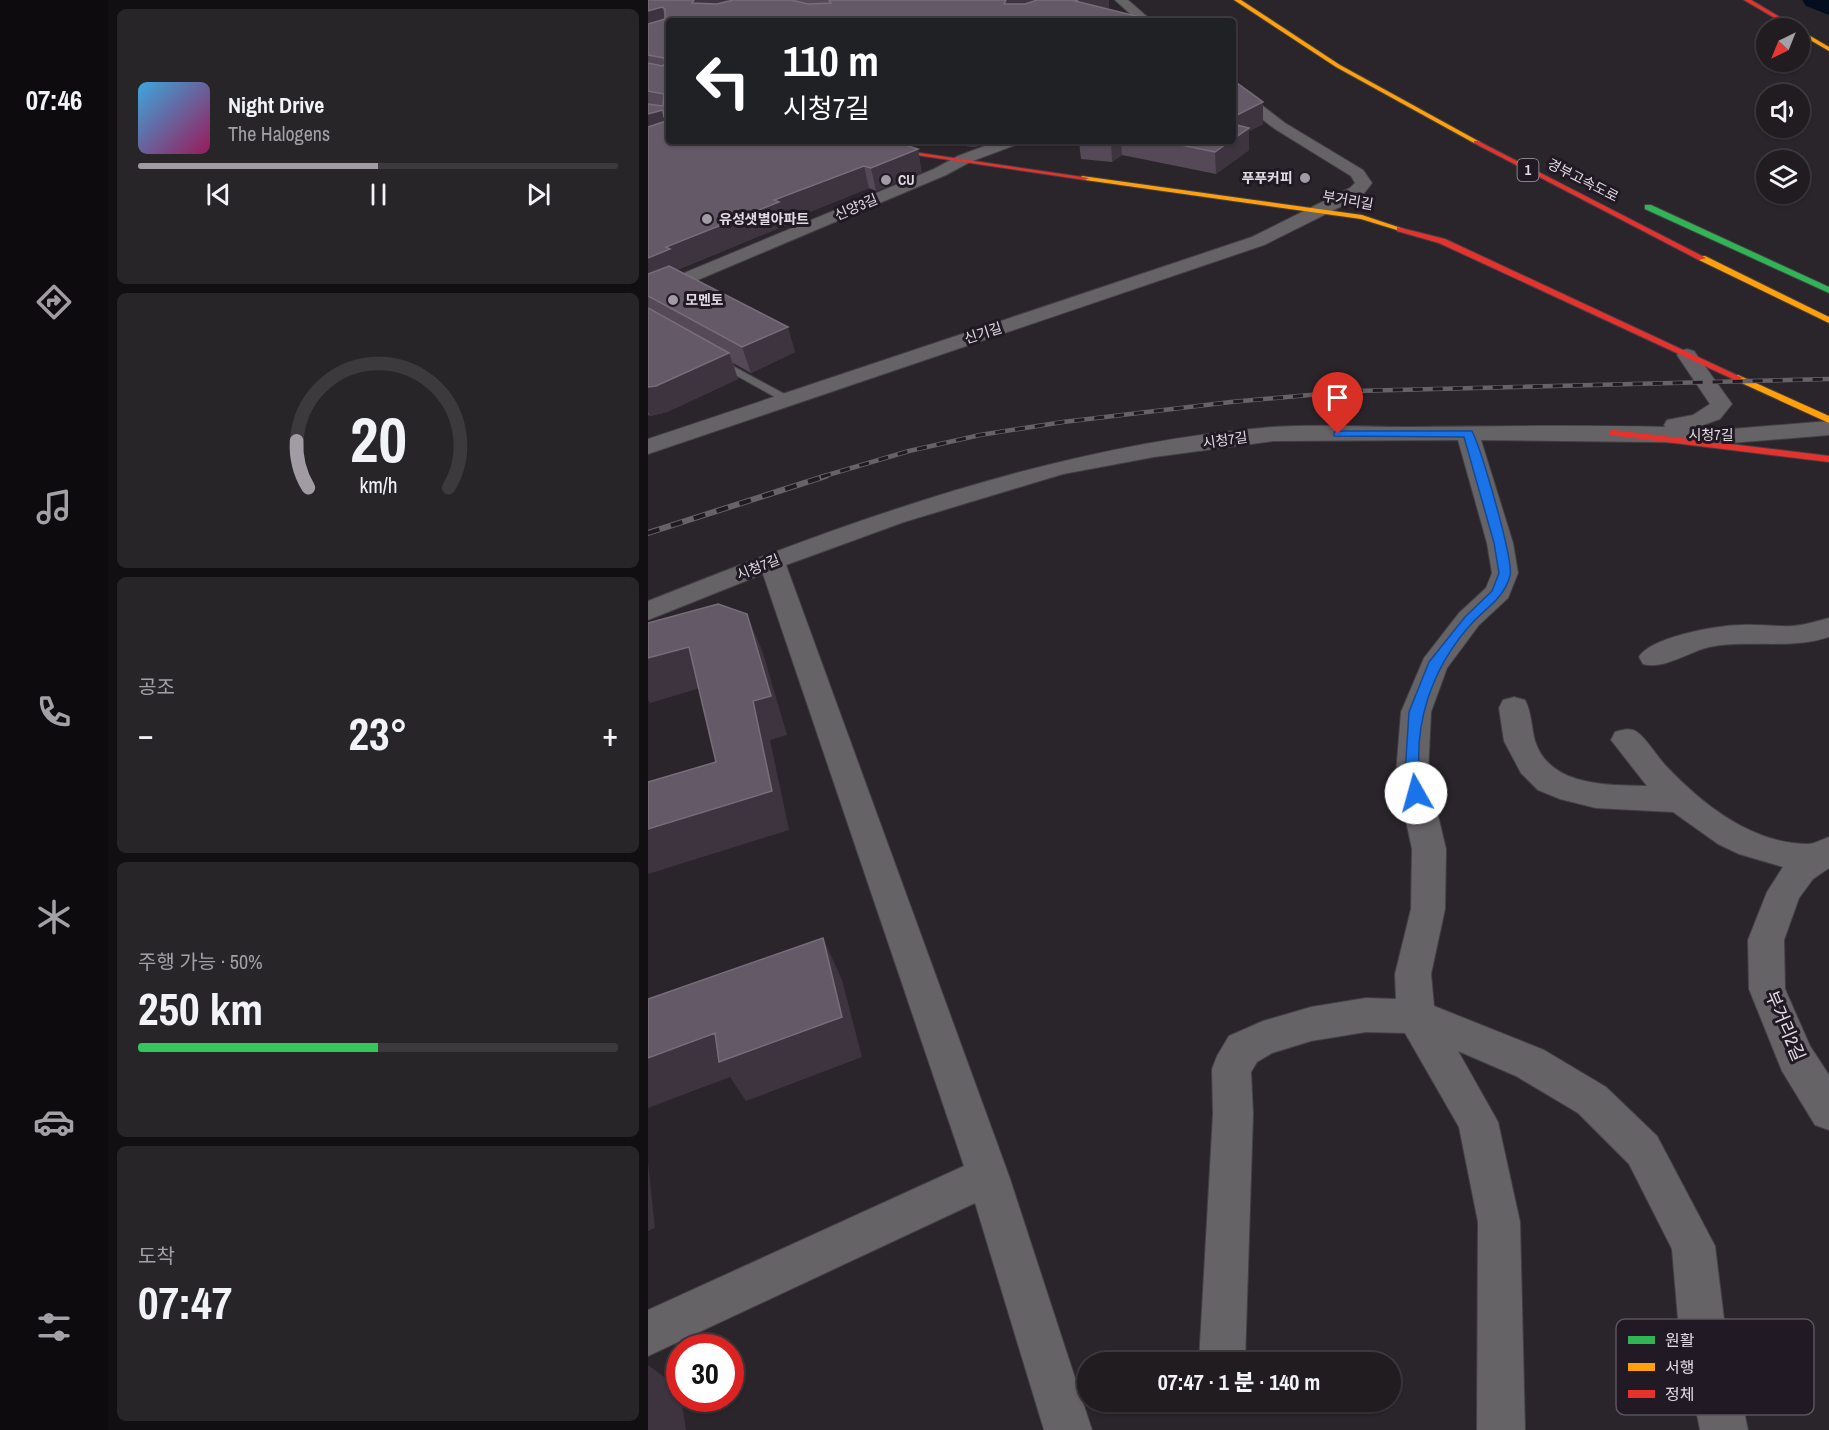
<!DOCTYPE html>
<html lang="ko">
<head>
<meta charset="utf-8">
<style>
  body { margin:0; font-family:"Archivo Narrow","Noto Sans KR",sans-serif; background:#282529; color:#f1f3f6; height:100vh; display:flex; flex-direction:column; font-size:22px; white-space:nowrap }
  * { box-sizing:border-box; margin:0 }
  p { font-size:20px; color:#a2a1a5 }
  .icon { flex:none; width:33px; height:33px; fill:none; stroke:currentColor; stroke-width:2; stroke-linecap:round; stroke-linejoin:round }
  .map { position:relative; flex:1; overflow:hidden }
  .drawer { display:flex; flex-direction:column; gap:9px; padding:9px; background:#120f12; width:540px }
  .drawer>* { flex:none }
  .hud { position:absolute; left:18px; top:18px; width:570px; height:126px; border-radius:6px; box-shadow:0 2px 4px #0004,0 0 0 2px #3d3a3e; background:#202124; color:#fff; overflow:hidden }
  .needle { width:39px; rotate:223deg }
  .buttons { position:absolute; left:1108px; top:18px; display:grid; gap:12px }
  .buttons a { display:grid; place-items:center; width:54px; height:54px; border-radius:50%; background:#201c20; box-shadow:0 2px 4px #0004,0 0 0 2px #3d3a3e; font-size:30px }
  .speed { position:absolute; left:18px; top:1334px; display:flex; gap:12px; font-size:30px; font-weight:700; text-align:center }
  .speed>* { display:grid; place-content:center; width:78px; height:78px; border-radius:50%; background:#201c20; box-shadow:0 2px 4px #0004,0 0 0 2px #3d3a3e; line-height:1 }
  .speed .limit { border:9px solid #d22; background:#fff; color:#111 }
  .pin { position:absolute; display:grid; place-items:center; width:51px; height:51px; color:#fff; margin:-62px -26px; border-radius:50% 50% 50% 0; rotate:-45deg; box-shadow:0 0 6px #0007 }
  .pin .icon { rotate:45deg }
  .me { position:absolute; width:66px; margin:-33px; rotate:353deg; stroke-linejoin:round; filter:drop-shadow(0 0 4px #0008) }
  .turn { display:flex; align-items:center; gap:21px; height:126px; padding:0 18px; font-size:27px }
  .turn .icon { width:78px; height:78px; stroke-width:2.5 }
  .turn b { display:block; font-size:42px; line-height:51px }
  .big { font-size:45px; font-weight:800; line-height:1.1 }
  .drawer .tile { flex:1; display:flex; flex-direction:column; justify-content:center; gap:9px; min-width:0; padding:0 21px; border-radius:9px; background:#282529 }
  .drawer .dial { align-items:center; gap:0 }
  .dial svg { height:156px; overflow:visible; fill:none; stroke:#3d3a3e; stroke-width:7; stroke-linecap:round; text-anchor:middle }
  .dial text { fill:#f1f3f6; stroke:none }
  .song { display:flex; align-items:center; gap:18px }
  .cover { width:72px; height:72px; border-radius:9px; background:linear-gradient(135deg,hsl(200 70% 55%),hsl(330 70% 35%)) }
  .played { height:6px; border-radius:3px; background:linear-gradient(90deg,#a19ba3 50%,#3d3a3e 50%) }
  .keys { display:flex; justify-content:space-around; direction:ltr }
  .heat { display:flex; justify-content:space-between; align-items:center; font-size:33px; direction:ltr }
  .charge { height:9px; border-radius:4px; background:linear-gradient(90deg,#34c759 50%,#3d3a3e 0) }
  .trip { position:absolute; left:429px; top:1352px; width:324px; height:60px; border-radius:30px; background:#201c20; box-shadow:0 2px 4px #0004,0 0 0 2px #3d3a3e; font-weight:800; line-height:60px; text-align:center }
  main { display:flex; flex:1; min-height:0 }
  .dock { display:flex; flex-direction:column; width:108px; justify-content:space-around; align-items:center; background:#0d0b0d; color:#a2a1a5 }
  .dock .icon { width:42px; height:42px }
  .dock .current { color:#a19ba3 }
  .dock b { font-size:27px; color:#f1f3f6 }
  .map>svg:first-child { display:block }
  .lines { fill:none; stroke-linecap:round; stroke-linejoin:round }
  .river { fill:#040e1f; fill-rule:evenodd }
  .lane-casing { stroke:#434045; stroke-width:2 }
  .street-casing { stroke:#434045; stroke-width:2 }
  .fast-casing { stroke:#434045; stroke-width:2 }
  .slow-casing { stroke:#434045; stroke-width:2 }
  .jam-casing { stroke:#434045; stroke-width:2 }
  .lane { fill:#666367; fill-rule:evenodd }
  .street { fill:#666367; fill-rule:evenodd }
  .fast { fill:#30b455; fill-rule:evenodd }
  .slow { fill:#ff9f0a; fill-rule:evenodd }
  .jam { fill:#e5322d; fill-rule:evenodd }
  .rail-far1-casing { stroke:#666267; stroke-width:4.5 }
  .rail-casing { stroke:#666267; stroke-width:6 }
  .rail-far1 { stroke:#211924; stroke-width:3; stroke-dasharray:10; stroke-linecap:butt }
  .rail { stroke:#211924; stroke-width:4; stroke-dasharray:12; stroke-linecap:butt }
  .wall { fill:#554958 }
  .shaded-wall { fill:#3d3440 }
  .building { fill:#645967; stroke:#776d7b; stroke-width:1.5 }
  .route { fill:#1a73e8; stroke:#114b97; stroke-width:1.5 }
  .poi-dot { fill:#a19ba3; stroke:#211924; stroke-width:2 }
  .labels { text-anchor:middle; stroke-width:6; stroke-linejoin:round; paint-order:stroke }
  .shield { fill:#211924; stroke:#a7a1aa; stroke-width:1.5 }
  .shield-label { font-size:14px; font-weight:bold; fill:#e1dbe3 }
  .far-poi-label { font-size:14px; font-weight:bold; fill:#e1dbe3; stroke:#211924; text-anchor:start }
  .far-street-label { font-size:14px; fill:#e1dbe3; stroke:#211924 }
  .near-street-label { font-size:18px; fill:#e1dbe3; stroke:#211924 }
  .key { fill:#211924; stroke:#5b535d; stroke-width:1.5 }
  .key-label { font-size:16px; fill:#e1dbe3 }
</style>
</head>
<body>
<main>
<nav class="dock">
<b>07:46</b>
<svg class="icon current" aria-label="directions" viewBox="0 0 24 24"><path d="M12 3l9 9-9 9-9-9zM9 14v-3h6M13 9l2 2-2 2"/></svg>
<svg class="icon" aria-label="music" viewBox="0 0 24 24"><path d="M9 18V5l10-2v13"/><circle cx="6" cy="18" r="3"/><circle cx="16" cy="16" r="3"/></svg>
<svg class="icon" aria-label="phone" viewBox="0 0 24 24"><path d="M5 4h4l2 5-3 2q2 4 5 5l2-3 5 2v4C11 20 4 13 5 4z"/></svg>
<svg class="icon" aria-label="climate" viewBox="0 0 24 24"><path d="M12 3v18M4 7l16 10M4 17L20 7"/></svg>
<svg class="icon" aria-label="car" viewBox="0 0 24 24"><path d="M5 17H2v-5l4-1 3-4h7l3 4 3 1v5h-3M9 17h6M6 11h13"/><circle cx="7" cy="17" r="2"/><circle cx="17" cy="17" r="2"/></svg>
<svg class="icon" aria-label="filters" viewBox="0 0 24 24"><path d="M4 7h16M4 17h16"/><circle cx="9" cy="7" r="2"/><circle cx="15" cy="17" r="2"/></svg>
</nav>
<section class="drawer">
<div class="tile">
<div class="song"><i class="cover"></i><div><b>Night Drive</b><p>The Halogens</p></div></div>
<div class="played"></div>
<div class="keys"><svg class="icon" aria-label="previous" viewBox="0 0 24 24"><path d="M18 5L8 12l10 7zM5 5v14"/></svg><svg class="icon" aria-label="pause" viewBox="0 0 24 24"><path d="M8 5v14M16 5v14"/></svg><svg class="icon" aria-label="next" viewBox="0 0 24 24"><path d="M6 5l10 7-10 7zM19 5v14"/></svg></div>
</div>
<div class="tile dial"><svg viewBox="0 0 100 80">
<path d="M14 69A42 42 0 1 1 86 69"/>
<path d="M14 69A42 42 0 0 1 8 45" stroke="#a19ba3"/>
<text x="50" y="56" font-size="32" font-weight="700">20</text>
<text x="50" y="72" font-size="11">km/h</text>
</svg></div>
<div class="tile"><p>공조</p>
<div class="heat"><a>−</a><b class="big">23°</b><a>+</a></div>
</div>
<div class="tile"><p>주행 가능 · 50%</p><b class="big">250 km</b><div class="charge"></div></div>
<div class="tile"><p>도착</p><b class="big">07:47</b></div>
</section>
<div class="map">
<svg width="1181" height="1430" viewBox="0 0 1181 1430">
  <rect width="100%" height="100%" fill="#2a252b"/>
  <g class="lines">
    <path class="river" d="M 1154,0 L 1181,0 L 1181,15 L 1158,6 Z"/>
    <g class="lane-casing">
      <path id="lane" d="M 70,358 L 142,397 L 144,399 L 142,401 L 134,401 L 66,363 L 65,361 Z"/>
    </g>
    <g class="street-casing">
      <path id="street" d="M 467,0 L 480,0 L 504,21 L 490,21 Z
        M 585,86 L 590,87 L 637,123 L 715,170 L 724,183 L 714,196 L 616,245 L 0,454 L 0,439 L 604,237 L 702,188 L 707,183 L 703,176 L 627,129 L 585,97 Z
        M 350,141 L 373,141 L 370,144 L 322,162 L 298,175 L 0,301 L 0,288 L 286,169 L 310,156 Z
        M 1039,349 L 1046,351 L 1084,404 L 1072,419 L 1047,428 L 1083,429 L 1181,421 L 1181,435 L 1083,443 L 833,440 L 865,543 L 870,573 L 860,598 L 831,625 L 799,668 L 783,712 L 780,774 L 798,849 L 797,909 L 783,974 L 786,1006 L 896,1050 L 958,1087 L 1009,1136 L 1067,1246 L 1076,1319 L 1100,1430 L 1052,1430 L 1030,1319 L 1024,1249 L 981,1164 L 930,1113 L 868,1076 L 810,1051 L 850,1122 L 872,1222 L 877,1430 L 829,1430 L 830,1222 L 811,1127 L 757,1033 L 718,1032 L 663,1041 L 624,1053 L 609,1062 L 603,1072 L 605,1114 L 597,1362 L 551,1362 L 565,1114 L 564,1069 L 569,1056 L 581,1036 L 615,1021 L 663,1007 L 718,998 L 748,999 L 747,974 L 763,909 L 764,849 L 748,774 L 753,712 L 776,658 L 811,613 L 838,588 L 844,573 L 839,543 L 810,440 L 625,441 L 506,457 L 415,474 L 256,522 L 138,565 L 361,1176 L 444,1430 L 396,1430 L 327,1203 L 0,1356 L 0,1310 L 316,1166 L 115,574 L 0,620 L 0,601 C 201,521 407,445 624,427 C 671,424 719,427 766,427 C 850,426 933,425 1017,427 L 1016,425 L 1019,420 L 1045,415 L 1062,404 L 1029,355 L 1032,351 Z
        M 1181,618 L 1181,637 C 1141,650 1101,639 1061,647 C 1040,652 1016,670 995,664 L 991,657 C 1003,637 1070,625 1094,625 C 1111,624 1128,627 1145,626 C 1158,625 1169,621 1181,618 Z
        M 866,697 L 877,700 C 884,713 883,727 887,741 C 902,787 960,785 999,786 L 963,740 L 967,732 C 974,730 982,727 989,732 C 999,739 1010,758 1019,767 C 1055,805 1105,844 1160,844 C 1166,844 1175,839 1181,837 L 1181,868 L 1165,879 L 1151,898 L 1136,940 L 1137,989 L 1162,1046 L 1181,1075 L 1181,1130 L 1167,1125 L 1134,1071 L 1101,989 L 1100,940 L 1119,892 L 1135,867 L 1091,854 L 1070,844 L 1025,812 L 948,808 L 912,799 L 890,790 L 873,773 L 856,741 L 851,708 L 855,700 Z"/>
    </g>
    <g class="fast-casing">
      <path id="fast" d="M 997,205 L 1003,205 L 1181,287 L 1181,293 L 997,209 Z"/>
    </g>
    <g class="slow-casing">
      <path id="slow" d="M 586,0 L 593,0 L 692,65 L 832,142 L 826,143 L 688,67 Z
        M 1152,30 L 1181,47 L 1181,51 L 1152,34 Z
        M 434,176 L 714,215 L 756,229 L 752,231 L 713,219 L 437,180 L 433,178 Z
        M 1051,256 L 1057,256 L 1181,317 L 1181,323 L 1051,260 Z
        M 1090,375 L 1181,416 L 1181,423 L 1087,380 L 1087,376 Z"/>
    </g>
    <g class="jam-casing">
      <path id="jam" d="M 1096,0 L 1103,0 L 1150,28 L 1144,28 Z
        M 173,141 L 191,141 L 441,178 L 437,180 Z
        M 826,141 L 830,141 L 1058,258 L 1051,260 L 826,143 Z
        M 749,227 L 797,239 L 1095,378 L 1087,380 L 791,243 L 749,231 Z
        M 965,430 L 1181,456 L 1181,462 L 961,435 L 961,431 Z"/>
    </g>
    <use href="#lane" class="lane"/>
    <use href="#street" class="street"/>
    <use href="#fast" class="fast"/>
    <use href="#slow" class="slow"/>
    <use href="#jam" class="jam"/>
    <g class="rail-far1-casing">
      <path id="rail-far1" d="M 173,477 L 261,451 L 332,435 L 415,422 L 583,402 L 707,391 L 1181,379"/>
    </g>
    <g class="rail-casing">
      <path id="rail" d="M 0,533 L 178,476"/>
    </g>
    <use href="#rail-far1" class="rail-far1"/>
    <use href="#rail" class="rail"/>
  </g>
  <path class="wall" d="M 0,0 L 461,0 L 461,8 L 21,141 L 274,172 L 228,191 L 221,188 L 137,222 L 138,225 L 29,270 L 147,352 L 103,373 L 85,363 L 90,379 L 19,412 L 2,416 L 0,415 Z
    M 615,102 L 615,124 L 601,131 L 601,150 L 568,174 L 474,155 L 464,162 L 433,159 L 431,141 L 585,141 Z
    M 267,141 L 348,141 L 327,147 Z"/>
  <path class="shaded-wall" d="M 46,0 L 107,0 L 53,16 L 44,3 Z
    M 358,0 L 410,0 L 361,16 L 356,4 Z
    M 430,0 L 461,0 L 461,8 L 429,20 L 427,1 Z
    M 14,7 L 20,26 L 0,32 L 0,11 Z
    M 615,102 L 615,124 L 601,131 L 601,150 L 568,174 L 567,152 L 582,141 L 585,141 L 585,117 Z
    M 15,110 L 16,117 L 21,132 L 0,138 L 0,114 Z
    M 326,141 L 348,141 L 327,147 Z
    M 463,141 L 473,141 L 474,155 L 464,162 Z
    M 270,149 L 274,172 L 228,191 L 223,168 Z
    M 216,166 L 221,188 L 137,222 L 138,225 L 29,270 L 31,273 L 0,287 L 0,258 L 18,247 L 126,200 Z
    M 140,327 L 147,352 L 103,373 L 94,347 Z
    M 81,353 L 90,379 L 19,412 L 2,416 L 0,411 L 0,387 Z
    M 99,614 L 115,653 L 139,735 L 122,740 L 141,830 L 0,874 L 0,829 L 124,791 L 105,701 Z
    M 41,647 L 59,686 L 2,703 L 0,700 L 0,658 Z
    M 175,938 L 194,980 L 214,1057 L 98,1101 L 82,1077 L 0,1108 L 0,1058 Z
    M 0,1163 L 7,1228 L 0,1231 Z
    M 0,1365 L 32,1389 L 32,1398 L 33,1398 L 38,1430 L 0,1430 Z"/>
  <path class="building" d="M 0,0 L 46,0 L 44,3 L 69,4 L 85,0 L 143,0 L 160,4 L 183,3 L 181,0 L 358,0 L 356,4 L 377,4 L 389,0 L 430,0 L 427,1 L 508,21 L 21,21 L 21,141 L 245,141 L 270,149 L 223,168 L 216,166 L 126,200 L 131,202 L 18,247 L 22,249 L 0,258 L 0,127 L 21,120 L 20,118 L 16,117 L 15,110 L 0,114 L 0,104 L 15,106 L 16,94 L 0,91 L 0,63 L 14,66 L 17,64 L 16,58 L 0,55 L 0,24 L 17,19 L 17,9 L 14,7 L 0,11 Z
    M 585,80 L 615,102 L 585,117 Z
    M 585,124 L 601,128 L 585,139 Z
    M 513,141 L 582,141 L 567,152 Z
    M 21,266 L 140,327 L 94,347 L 0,296 L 0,274 Z
    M 0,308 L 81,353 L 8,386 L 0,387 Z
    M 70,604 L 99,614 L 123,696 L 105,701 L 124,791 L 0,829 L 0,782 L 68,762 L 41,647 L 0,658 L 0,623 Z
    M 175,938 L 194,1017 L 71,1062 L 67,1033 L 0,1058 L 0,999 Z"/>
  <path class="route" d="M 690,431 L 824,431 C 833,449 866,560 862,576 C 856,597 841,606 826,621 C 783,667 761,731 775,793 L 773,797 L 763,797 L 757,774 L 761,712 L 781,662 L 817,617 L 844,591 L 851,573 L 846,543 L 816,437 L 686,436 L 686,432 Z"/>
  <g class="poi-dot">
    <circle cx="657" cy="178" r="6"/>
    <circle cx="238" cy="180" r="6"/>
    <circle cx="59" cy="219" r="6"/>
    <circle cx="25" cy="300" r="6"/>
  </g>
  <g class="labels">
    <rect class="shield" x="869.5" y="159" width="21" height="22" rx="4.5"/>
    <g class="shield-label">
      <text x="880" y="175">1</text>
    </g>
    <g class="far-poi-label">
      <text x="645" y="183" text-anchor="end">푸푸커피</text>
      <text x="250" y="185">CU</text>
      <text x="71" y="224">유성샛별아파트</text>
      <text x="37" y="305">모멘토</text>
    </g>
    <g class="far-street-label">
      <text transform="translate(935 180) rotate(27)" y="5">경부고속도로</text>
      <text transform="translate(700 200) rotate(10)" y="5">부거리길</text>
      <text transform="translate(208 207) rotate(-23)" y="5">신양3길</text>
      <text transform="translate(335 333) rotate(-18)" y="5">신기길</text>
      <text x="1063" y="440">시청7길</text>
      <text transform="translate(577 440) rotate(-8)" y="5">시청7길</text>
      <text transform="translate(110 567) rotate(-22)" y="5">시청7길</text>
    </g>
    <g class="near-street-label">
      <text transform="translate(1137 1026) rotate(67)" y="6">부거리2길</text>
    </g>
  </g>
  <rect x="968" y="1319" width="198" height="96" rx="9" class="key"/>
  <rect x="980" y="1336" width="27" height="8" fill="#30b455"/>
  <rect x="980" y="1363" width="27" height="8" fill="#ff9f0a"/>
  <rect x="980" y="1390" width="27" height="8" fill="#e5322d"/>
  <g class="key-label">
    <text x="1017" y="1346">원활</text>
    <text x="1017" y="1373">서행</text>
    <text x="1017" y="1400">정체</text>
  </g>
</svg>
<div class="buttons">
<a><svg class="needle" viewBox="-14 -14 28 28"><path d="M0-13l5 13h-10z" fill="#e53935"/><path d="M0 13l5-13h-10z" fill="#a2a1a5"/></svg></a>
<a><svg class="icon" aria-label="sound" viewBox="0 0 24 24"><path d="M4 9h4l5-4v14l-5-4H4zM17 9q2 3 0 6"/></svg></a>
<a><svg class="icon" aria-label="layers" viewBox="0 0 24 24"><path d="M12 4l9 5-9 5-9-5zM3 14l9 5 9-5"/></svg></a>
</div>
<div class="speed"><div class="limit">30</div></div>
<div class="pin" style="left:690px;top:434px;background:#d93025"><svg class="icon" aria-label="arrive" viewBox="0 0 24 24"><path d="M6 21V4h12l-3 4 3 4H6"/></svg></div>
<svg class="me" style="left:768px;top:793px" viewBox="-20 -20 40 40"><circle r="19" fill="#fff"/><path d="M0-13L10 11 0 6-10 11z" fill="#1a73e8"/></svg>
<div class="trip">07:47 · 1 분 · 140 m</div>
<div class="hud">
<div class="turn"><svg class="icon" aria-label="left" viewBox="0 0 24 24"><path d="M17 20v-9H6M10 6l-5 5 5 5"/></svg><div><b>110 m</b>시청7길</div></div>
</div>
</div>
</main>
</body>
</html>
